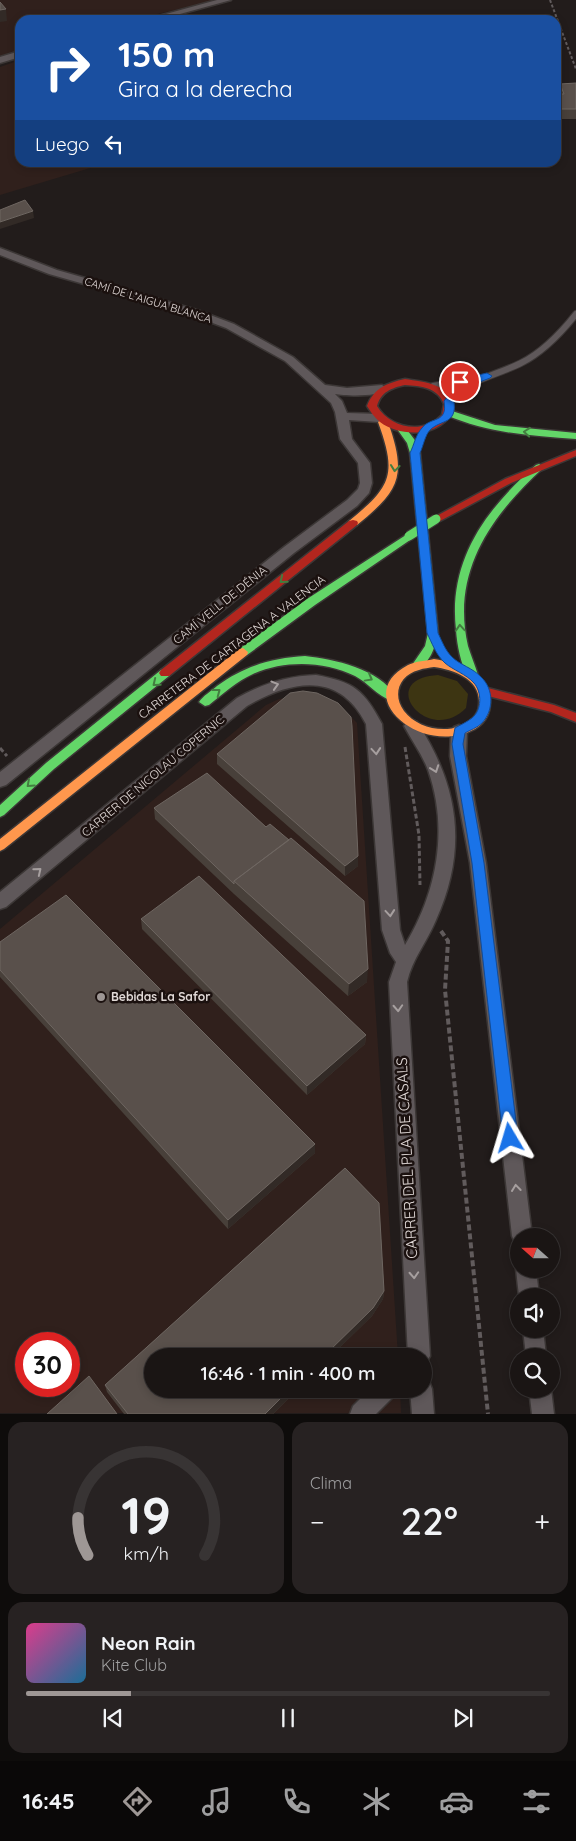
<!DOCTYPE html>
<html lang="es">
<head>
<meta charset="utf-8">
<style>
  body { margin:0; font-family:Quicksand,sans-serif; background:#272222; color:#f1f3f6; height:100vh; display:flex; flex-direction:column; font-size:19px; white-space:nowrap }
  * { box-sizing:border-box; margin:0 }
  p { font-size:16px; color:#9f9fa0 }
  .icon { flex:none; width:28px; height:28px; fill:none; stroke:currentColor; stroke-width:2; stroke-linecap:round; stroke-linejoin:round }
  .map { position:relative; height:1414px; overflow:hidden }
  .sheet { display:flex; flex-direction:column; gap:8px; padding:8px; background:#0e0c0b; flex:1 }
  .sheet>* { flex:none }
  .guide { position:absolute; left:15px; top:15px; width:546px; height:152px; border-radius:15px; box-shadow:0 2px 8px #0003,0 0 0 1px #383434; background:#1a4fa0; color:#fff; overflow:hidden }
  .needle { width:32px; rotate:291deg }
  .buttons { position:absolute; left:510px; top:1228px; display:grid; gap:10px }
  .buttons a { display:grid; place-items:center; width:50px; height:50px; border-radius:50%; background:#1a1514; box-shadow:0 2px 8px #0003,0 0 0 1px #383434; font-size:25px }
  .speed { position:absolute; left:15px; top:1332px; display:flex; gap:10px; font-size:25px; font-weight:700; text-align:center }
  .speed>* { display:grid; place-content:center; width:65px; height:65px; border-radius:50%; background:#1a1514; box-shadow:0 2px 8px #0003,0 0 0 1px #383434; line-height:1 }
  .speed .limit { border:8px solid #d22; background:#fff; color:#111 }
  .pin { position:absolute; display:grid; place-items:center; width:42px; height:42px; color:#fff; margin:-21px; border:2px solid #fff; border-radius:50%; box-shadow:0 1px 5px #0007 }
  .me { position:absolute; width:55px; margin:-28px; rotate:353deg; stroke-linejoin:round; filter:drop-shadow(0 0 4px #0008) }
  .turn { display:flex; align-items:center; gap:18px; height:105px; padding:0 20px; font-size:22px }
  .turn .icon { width:65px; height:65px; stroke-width:2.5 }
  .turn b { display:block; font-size:35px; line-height:42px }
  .then { display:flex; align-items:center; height:48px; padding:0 20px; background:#0003; gap:10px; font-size:19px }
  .big { font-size:38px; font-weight:600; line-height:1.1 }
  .sheet .widget { flex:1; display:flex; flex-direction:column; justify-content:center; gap:8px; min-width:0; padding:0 18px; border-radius:15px; background:#272222 }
  .sheet .dial { align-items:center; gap:0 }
  .dial svg { height:130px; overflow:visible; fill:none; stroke:#383434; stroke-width:7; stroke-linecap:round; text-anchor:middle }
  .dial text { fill:#f1f3f6; stroke:none }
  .song { display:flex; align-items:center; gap:15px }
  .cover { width:60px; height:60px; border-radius:8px; background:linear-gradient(135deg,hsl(330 70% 55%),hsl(200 70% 35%)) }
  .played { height:5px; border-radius:2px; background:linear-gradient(90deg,#9e9795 20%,#383434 20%) }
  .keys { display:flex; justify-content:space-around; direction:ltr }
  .heat { display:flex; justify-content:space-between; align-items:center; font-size:28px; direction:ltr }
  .sheet .tiles { flex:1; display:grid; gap:8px; grid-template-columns:1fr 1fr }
  .widget:last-child { grid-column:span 2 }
  .trip { position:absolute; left:144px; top:1348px; width:288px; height:50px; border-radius:25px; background:#1a1514; box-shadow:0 2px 8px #0003,0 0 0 1px #383434; font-weight:600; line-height:50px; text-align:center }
  .dock { display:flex; height:80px; justify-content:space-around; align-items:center; background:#0a0808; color:#9f9fa0 }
  .dock .icon { width:35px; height:35px }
  .dock .current { color:#9e9795 }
  .dock b { font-size:22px; color:#f1f3f6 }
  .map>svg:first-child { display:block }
  .built { fill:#30201c; fill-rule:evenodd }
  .green { fill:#3d3512 }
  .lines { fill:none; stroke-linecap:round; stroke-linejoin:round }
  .lane-casing { stroke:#3c3736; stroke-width:8 }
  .street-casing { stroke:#3c3736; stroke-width:3 }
  .fast-casing { stroke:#3c3736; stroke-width:3 }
  .slow-casing { stroke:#3c3736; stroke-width:3 }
  .jam-casing { stroke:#3c3736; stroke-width:3 }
  .path-far2 { stroke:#615b5c; stroke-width:2; stroke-dasharray:3 2; stroke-linecap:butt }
  .path-far1 { stroke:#615b5c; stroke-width:3; stroke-dasharray:5 2.5; stroke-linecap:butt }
  .path { stroke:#615b5c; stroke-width:4; stroke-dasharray:6 3; stroke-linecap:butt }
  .lane { stroke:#5f585a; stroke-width:6 }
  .street { fill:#5f585a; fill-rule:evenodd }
  .fast { fill:#63d668; fill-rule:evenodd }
  .slow { fill:#ff974d; fill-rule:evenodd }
  .jam { fill:#b3261e; fill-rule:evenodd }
  .fast-bridge-casing { stroke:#3c3736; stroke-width:11; stroke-linecap:butt }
  .fast-bridge { stroke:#63d668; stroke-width:9 }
  .wall { fill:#48403a }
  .shaded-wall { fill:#322a26 }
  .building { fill:#59504b; stroke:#6e6661 }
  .oneway { stroke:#437d40 }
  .oneway2 { stroke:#a69f9f }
  .route { fill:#1a73e8; stroke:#114b97 }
  .poi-dot { fill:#9e9795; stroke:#1b110f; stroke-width:2 }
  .labels { text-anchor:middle; stroke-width:5; stroke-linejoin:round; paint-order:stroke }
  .far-street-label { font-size:11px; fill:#e1d9d7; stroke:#1b110f }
  .street-label { font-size:12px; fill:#e1d9d7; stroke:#1b110f }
  .poi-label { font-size:12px; font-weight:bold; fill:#e1d9d7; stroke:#1b110f; text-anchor:start }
  .near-street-label { font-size:15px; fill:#e1d9d7; stroke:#1b110f }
</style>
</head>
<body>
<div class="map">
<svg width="576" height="1414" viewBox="0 0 576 1414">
  <rect width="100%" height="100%" fill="#221c1b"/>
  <path class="built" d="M 0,0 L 219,0 L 131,20 L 20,20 L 20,51 L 0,57 Z
    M 20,60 L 20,162 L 107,163 L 0,195 L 0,67 Z
    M 292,697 L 341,707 L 357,723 L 398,1356 L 152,1356 L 152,1389 L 400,1389 L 401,1413 L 0,1413 L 0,929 L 266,705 L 279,699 ZM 26,1344 L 69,1344 L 69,1386 L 26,1386 Z"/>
  <path class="green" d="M 438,675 L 457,681 L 468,694 L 466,708 C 428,747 374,679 438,675 Z"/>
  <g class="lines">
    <g class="lane-casing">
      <path id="lane" d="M 433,386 L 473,379
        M 449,401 C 469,379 495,376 521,363 C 543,352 561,333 576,314"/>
    </g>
    <g class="street-casing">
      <path id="street" d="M 217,0 L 231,0 L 158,20 L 144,20 Z
        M 20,51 L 20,57 L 0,63 L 0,57 Z
        M 0,248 L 57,270 L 197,310 L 234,324 L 293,357 L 325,385 L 347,388 L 382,385 L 388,389 C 380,397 346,396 335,394 L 342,401 L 347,413 L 379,414 L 385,418 L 379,422 L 349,420 L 352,439 L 370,463 L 372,483 L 369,493 L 357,506 L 294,553 L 6,785 L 0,787 L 0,772 L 284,547 L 347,500 L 358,489 L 360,483 L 358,463 L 340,439 L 335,412 L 331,403 L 285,361 L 226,328 L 189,314 L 49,274 L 0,255 Z
        M 316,675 C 354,682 364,690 382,724 L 400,930 L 405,945 C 437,892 449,829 428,770 C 422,754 412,741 404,726 L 407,722 L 412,720 L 417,722 C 459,786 468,849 436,920 C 427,942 412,959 407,982 L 430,1356 L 426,1363 L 422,1365 L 422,1356 L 408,1356 L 389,982 L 396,962 L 390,953 L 382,930 L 366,724 C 339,671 292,680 247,706 L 6,907 L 0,909 L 0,892 L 237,698 C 262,684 287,676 316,675 Z
        M 459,725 L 464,727 L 467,731 L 466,756 L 486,863 L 532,1236 L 519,1236 L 519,1245 L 515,1243 L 512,1236 L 470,863 L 450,756 L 451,731 L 454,727 Z
        M 519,1262 L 519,1269 L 536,1269 L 539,1296 L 519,1296 L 516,1269 Z
        M 523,1329 L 543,1329 L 546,1356 L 526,1356 Z
        M 422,1379 L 429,1381 L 432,1389 L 434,1414 L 412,1414 L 410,1389 L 422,1389 Z
        M 370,1389 L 396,1389 L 393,1397 L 376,1414 L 350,1414 L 353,1406 Z
        M 529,1389 L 551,1389 L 554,1414 L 532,1414 Z"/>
    </g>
    <g class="fast-casing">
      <path id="fast" d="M 449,410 L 495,425 L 576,433 L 576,439 C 531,436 488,433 446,415 L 444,413 Z
        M 402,426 L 405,427 L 417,443 L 420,453 L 438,633 C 436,645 430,664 417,669 L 412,665 L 425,646 L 428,633 L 410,453 L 407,443 L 397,429 Z
        M 539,464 L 544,467 L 542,469 C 491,516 451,572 468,646 C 471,656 475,665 478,675 L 476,678 L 468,678 C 461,664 457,646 456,630 C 448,560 486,509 536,465 Z
        M 409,533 L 414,536 L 413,538 L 315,605 L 247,655 L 239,655 L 238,652 L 239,649 L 307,599 Z
        M 305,656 C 334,659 379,669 396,696 L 390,700 C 379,697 367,682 355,676 C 324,661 285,660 253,674 C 237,681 223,694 209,705 L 205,706 L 199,702 C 203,696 211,691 217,686 C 244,666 272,658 305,656 Z
        M 165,669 L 169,670 L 171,673 L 169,676 L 54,769 L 4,815 L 0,817 L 0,805 L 46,763 L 161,670 Z"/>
    </g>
    <g class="slow-casing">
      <path id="slow" d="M 383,419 L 388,422 C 407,476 400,490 357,525 L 349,525 L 348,523 L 349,521 C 392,486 397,474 378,422 Z
        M 243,648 L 248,652 L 247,655 L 4,849 L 0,851 L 0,839 L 239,649 Z
        M 434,659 C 446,661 460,664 471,670 C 492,683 499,715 475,729 C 422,758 349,696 408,665 C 416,661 426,661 434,659 ZM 434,667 C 454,670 481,679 479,704 C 479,710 477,714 473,718 C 455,736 419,731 404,711 C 392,695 399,675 419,670 C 424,668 429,668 434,667 Z"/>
    </g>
    <g class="jam-casing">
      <path id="jam" d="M 405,379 C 425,382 453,384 453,410 C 442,437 401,438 380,422 C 374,417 371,412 367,406 C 374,388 387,383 405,379 ZM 405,385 C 421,386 437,387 444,404 L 442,415 C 423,435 390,428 377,406 C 381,392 391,388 405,385 Z
        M 576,450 L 576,456 L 511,483 L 440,521 L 432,521 L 431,519 L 505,479 Z
        M 353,520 L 357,521 L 358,523 L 357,525 L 169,676 L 161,676 L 159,673 L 161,670 L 349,521 Z
        M 484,687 L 554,705 L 576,713 L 576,722 L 551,712 L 480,694 L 478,691 Z"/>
    </g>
    <path class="path-far2" d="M 550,0 L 576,69"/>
    <path class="path-far1" d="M 405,747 L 419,835 L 420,885
      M 0,748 L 7,756"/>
    <path class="path" d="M 441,931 L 448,941 L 445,990 L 488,1414"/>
    <use href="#lane" class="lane"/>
    <use href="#street" class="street"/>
    <use href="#fast" class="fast"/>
    <use href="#slow" class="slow"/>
    <use href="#jam" class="jam"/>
    <g class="fast-bridge-casing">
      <path id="fast-bridge" d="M 409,536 L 436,519"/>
    </g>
    <use href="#fast-bridge" class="fast-bridge"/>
  </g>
  <path class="wall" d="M 576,83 L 576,119 L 560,119 L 556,111 L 556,94 L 559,94 L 560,84 Z
    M 217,754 L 358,856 L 358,866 L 345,876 L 217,764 Z
    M 154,808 L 266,827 L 367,982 L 348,996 L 234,894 L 155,819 Z
    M 141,919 L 366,1035 L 365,1044 L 307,1095 L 142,929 Z
    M 0,942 L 315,1144 L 315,1153 L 228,1229 L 0,977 Z
    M 345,1168 L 379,1203 L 384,1291 L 383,1299 L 372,1316 L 331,1356 L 152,1356 L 152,1389 L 298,1389 L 273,1414 L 124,1414 L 107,1392 L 105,1385 Z"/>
  <path class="shaded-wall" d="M 6,9 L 7,21 L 0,22 L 0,10 Z
    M 33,211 L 34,218 L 0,229 L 0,222 Z
    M 358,856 L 358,866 L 345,876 L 345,866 Z
    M 368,969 L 367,982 L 348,996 L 349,984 Z
    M 366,1035 L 365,1044 L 307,1095 L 307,1086 Z
    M 315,1144 L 315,1153 L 228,1229 L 228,1220 Z
    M 384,1291 L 383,1299 L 372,1316 L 331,1356 L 324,1356 Z
    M 290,1389 L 298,1389 L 273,1414 L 265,1414 Z"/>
  <path class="building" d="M 0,2 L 6,9 L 0,10 Z
    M 576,83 L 576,109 L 561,109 L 556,98 L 556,94 L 564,94 L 560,84 Z
    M 25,200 L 33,211 L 0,222 L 0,210 Z
    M 303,691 L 317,693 L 338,703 L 351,717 L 352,726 L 358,856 L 345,866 L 217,754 L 290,693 Z
    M 207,773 L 266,827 L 270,824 L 289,840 L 234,881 L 234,884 L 154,808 Z
    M 291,838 L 364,901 L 368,969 L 349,984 L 234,881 Z
    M 199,876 L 366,1035 L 307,1086 L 141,919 Z
    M 66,895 L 315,1144 L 228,1220 L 0,970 L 0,942 Z
    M 345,1168 L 379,1203 L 384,1291 L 373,1308 L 324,1356 L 152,1356 L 152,1389 L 290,1389 L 265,1414 L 128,1414 L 105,1385 Z
    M 89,1376 L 117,1414 L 47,1414 Z"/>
  <defs><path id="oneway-chevron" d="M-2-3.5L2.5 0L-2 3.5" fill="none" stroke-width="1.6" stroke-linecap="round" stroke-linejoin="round" transform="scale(1.25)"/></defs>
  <g class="oneway">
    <use href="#oneway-chevron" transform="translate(527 432) rotate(-175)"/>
    <use href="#oneway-chevron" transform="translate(395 468) rotate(96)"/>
    <use href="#oneway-chevron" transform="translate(283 580) rotate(141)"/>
    <use href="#oneway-chevron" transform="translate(460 628) rotate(-94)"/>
    <use href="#oneway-chevron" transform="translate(369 678) rotate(29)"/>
    <use href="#oneway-chevron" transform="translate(156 683) rotate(141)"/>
    <use href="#oneway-chevron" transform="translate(217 692) rotate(-37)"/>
    <use href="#oneway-chevron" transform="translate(30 784) rotate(138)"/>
  </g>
  <g class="oneway2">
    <use href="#oneway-chevron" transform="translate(275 685) rotate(-17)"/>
    <use href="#oneway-chevron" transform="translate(376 751) rotate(85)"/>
    <use href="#oneway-chevron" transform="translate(435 769) rotate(70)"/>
    <use href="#oneway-chevron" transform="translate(38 871) rotate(-39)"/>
    <use href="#oneway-chevron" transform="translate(390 913) rotate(85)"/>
    <use href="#oneway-chevron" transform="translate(398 1008) rotate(87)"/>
    <use href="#oneway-chevron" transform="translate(516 1188) rotate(-97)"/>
    <use href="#oneway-chevron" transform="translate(414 1275) rotate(87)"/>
  </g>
  <path class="route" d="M 487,373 L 492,376 L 490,378 C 477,383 462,389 454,401 C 457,425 441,419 430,430 C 425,435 423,447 420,453 L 438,633 C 442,641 445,650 452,657 C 460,665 473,668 481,677 C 494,689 494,710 482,723 C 477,728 470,730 465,733 L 463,744 L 484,863 L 518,1138 L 516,1143 L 510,1145 L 505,1143 L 503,1138 L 472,863 L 452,744 L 455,728 C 460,725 467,722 472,718 C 482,710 482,692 474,683 C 466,674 453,670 445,663 C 436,655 432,643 427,633 L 410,453 C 414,445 416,434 422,428 C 431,416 448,424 444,401 L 451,392 L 462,384 L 456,384 L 456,380 Z"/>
  <circle class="poi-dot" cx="101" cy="997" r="5"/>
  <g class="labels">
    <g class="far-street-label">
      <text transform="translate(148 300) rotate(17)" y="4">CAMÍ DE L’AIGUA BLANCA</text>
    </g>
    <g class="street-label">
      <text transform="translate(220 605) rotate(-39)" y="4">CAMÍ VELL DE DÉNIA</text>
      <text transform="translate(232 647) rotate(-37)" y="4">CARRETERA DE CARTAGENA A VALENCIA</text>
      <text transform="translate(153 776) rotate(-40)" y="4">CARRER DE NICOLAU COPERNIC</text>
    </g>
    <g class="poi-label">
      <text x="111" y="1001">Bebidas La Safor</text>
    </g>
    <g class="near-street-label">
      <text transform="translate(407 1158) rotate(-93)" y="5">CARRER DEL PLA DE CASALS</text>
    </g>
  </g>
</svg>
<div class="buttons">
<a><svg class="needle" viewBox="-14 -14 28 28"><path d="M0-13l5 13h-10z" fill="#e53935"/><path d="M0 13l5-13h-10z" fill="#9f9fa0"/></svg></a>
<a><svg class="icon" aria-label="sound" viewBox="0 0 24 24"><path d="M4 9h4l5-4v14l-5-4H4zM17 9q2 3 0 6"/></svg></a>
<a><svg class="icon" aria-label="search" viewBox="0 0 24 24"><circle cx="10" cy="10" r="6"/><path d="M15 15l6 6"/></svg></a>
</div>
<div class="speed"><div class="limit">30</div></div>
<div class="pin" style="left:460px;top:382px;background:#d93025"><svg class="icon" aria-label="arrive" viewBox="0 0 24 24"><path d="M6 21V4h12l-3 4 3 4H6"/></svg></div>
<svg class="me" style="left:510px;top:1138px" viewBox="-20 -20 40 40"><path d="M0-17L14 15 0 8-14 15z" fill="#1a73e8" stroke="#fff" stroke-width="4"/></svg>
<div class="trip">16:46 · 1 min · 400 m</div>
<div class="guide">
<div class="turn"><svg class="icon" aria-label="right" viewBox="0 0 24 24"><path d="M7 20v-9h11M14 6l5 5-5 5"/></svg><div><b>150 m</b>Gira a la derecha</div></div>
<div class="then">Luego<svg class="icon" aria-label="left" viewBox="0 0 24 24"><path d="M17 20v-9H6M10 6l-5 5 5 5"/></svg></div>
</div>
</div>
<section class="sheet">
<div class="tiles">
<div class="widget dial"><svg viewBox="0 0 100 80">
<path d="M14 69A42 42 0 1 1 86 69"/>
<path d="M14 69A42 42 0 0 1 8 46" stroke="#9e9795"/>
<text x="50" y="56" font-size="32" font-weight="700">19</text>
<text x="50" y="72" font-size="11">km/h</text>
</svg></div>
<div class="widget"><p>Clima</p>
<div class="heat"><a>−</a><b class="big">22°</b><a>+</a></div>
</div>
<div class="widget">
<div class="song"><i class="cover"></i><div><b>Neon Rain</b><p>Kite Club</p></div></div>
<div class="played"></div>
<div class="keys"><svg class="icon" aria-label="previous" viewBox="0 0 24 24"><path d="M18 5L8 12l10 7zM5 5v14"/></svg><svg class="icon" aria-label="pause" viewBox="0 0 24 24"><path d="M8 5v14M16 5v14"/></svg><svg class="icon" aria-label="next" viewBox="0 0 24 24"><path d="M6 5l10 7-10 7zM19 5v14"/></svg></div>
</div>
</div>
</section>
<nav class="dock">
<b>16:45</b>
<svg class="icon current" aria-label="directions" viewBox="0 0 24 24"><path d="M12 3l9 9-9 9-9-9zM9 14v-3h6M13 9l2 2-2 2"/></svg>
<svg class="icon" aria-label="music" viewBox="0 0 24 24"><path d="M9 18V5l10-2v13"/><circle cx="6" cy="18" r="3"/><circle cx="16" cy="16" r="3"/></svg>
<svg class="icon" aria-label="phone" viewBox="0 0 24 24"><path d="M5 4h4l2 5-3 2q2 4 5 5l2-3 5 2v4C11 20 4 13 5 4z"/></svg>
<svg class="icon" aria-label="climate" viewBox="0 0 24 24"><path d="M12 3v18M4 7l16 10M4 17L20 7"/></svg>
<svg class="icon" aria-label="car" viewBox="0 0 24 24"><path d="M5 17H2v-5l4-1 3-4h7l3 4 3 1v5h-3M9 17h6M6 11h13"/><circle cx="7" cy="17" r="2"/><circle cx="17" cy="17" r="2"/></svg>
<svg class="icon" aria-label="filters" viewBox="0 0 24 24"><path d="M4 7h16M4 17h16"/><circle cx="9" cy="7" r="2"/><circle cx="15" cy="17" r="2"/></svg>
</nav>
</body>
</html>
